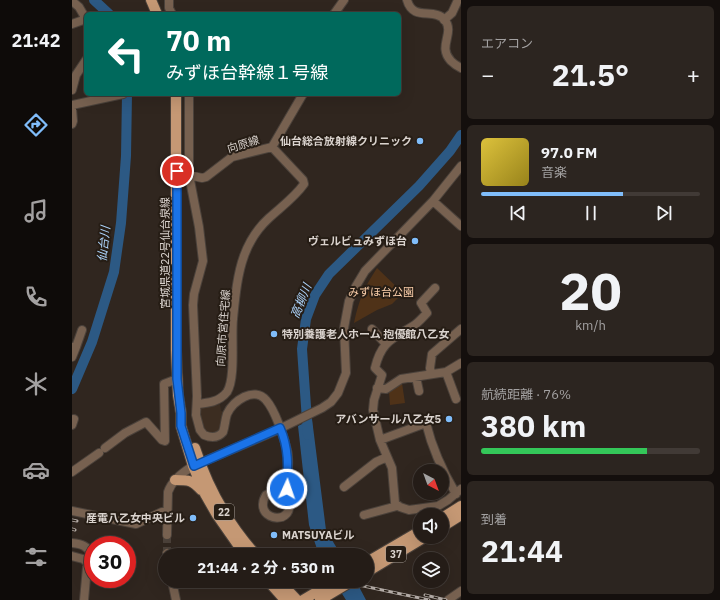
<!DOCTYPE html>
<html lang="ja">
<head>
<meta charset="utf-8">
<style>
  body { margin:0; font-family:"IBM Plex Sans","Noto Sans JP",sans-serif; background:#2c2520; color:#f1f3f6; height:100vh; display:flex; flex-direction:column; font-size:15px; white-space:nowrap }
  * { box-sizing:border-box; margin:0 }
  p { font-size:13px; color:#a3a1a1 }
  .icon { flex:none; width:22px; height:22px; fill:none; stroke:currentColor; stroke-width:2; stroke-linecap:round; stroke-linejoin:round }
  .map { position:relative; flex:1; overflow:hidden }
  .details { display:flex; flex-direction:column; gap:6px; padding:6px; background:#140f0d; width:259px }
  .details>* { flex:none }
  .banner { position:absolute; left:12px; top:12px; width:317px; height:84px; border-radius:6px; box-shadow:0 4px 16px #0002,0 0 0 1px #413a36; background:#00695c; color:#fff; overflow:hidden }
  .needle { width:26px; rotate:139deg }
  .buttons { position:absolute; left:341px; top:464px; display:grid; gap:8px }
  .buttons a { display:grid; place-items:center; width:36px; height:36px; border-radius:50%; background:#241c17; box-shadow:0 4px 16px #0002,0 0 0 1px #413a36; font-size:20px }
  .speed { position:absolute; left:12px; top:536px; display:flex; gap:8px; font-size:20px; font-weight:700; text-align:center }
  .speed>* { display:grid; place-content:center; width:52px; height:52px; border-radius:50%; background:#241c17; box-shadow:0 4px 16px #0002,0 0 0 1px #413a36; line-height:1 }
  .speed .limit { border:6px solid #d22; background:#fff; color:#111 }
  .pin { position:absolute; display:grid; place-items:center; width:34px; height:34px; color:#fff; margin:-17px; border:2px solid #fff; border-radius:50%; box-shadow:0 1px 4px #0007 }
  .me { position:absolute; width:44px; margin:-22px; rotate:3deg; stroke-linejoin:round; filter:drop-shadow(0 0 3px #0008) }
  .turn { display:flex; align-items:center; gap:14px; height:84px; padding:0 16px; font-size:18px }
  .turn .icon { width:52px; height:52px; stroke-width:2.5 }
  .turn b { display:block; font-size:28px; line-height:34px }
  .big { font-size:30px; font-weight:700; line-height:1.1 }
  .details .widget { flex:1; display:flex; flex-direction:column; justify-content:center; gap:6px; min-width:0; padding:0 14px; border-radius:6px; background:#2c2520 }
  .details .dial { align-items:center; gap:0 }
  .dial b { font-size:52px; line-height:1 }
  .song { display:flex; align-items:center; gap:12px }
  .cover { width:48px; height:48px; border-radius:6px; background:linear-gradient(135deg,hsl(50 70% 55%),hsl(50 70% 35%)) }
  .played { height:4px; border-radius:2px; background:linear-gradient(90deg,#80bdfa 65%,#413a36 65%) }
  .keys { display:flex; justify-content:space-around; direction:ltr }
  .heat { display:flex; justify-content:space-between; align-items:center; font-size:22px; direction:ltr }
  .charge { height:6px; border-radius:3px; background:linear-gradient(90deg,#34c759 76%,#413a36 0) }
  .trip { position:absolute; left:86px; top:548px; width:216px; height:40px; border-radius:20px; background:#241c17; box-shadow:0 4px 16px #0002,0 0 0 1px #413a36; font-weight:700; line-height:40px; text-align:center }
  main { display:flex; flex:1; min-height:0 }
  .tabs { display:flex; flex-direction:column; width:72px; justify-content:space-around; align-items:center; background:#0e0b09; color:#a3a1a1 }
  .tabs .icon { width:28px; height:28px }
  .tabs .selected { color:#80bdfa }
  .tabs b { font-size:18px; color:#f1f3f6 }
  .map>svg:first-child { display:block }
  .built { fill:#3c2d21 }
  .green { fill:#4f3218 }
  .water { fill:#2c5984 }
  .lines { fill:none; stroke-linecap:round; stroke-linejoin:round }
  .river { stroke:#2c5984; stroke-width:10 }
  .minor-tunnel { stroke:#4a4039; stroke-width:8; stroke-dasharray:8 4; stroke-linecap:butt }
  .minor-casing { stroke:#4b423b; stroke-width:10 }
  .major-casing { stroke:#4b423b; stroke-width:12 }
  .minor { stroke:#776150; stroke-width:8 }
  .major { stroke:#c59874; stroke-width:10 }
  .rail-casing { stroke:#b3aba6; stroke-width:3 }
  .rail { stroke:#261d15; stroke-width:1.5; stroke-dasharray:4.5; stroke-linecap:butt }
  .route-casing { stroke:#114b97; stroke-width:10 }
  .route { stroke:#1a73e8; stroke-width:7 }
  .poi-dot { fill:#80bdfa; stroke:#261d15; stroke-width:1.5 }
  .labels { text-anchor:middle; stroke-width:4; stroke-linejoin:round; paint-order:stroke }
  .shield { fill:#261d15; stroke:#a49c96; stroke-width:1 }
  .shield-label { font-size:10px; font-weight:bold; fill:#dad3ce }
  .poi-label { font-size:11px; font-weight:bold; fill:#dad3ce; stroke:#261d15; text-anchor:end }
  .street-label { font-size:11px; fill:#dad3ce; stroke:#261d15 }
  .park-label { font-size:11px; fill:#fccfab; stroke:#261d15 }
  .water-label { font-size:12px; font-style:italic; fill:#acd3fb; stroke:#261d15 }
</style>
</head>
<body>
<main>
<nav class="tabs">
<b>21:42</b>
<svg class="icon selected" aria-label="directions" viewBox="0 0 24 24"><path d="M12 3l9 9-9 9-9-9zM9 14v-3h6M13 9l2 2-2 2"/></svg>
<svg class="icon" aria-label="music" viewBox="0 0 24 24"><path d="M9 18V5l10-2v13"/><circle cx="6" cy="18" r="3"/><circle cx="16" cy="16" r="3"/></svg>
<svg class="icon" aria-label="phone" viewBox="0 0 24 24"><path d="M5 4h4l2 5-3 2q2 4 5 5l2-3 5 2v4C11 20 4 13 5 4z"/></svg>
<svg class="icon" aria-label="climate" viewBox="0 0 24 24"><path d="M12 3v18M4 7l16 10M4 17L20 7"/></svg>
<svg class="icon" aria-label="car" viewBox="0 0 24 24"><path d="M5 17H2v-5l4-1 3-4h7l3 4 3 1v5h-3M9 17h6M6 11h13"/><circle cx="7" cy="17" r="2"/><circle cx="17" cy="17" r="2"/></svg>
<svg class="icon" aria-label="filters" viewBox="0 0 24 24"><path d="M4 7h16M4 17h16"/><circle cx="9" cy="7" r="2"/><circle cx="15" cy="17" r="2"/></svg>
</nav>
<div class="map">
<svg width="389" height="600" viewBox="0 0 389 600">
  <rect width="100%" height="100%" fill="#30261f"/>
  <path class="built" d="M 148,404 L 149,411 L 153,412 L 148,431 L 143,434 L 133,432 L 131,429 L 127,411 L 130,407 Z"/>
  <path class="green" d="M 305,268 L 331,293 L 320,304 L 305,310 L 282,323 C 287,300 292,288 305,268 Z
    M 330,383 L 333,403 L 318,405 L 317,391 Z"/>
  <path class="water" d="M 240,419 L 254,530 L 269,555 L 247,555 L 237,525 L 226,426 Z
    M 262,581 L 284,581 L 294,600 L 274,600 Z"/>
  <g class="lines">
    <path class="river" d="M 22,0 L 37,14
      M 0,389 L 20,342 L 42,272 L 49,223 L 54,156 L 55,94
      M 236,435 L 230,349 L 234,319 L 243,295 L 257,274 L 347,186 L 378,151 L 389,135"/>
    <path class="minor-tunnel" d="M 95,535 L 95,553"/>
    <g class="minor-casing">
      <path id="minor" d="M 97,0 L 97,8 L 100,14
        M 335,0 C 341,22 362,7 373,20 C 383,34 365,46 379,61 C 382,64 385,66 389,68
        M 0,1 L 7,7 L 14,19
        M 262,14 L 272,0
        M 372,20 L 380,13 L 386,0
        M 0,24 L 14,19
        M 0,90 L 4,75 L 14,60
        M 117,94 L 117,175 L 127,227 L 131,261 L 122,294 L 121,305 L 125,396 L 124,415 L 128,430 L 132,435 C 139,438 146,438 151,432 C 153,426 153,420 155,414 C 161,401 182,386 194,400 C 203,410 212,437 215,450 C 218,462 215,475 215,487 C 215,497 223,511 210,517 C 206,518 202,518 198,516 C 190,512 189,503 194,495 L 202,491 L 215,489
        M 0,105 L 51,94
        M 0,109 L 1,121 L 0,124
        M 117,175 L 130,178 L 134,177 L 160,157 L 200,147 L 231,94
        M 361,201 L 389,226
        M 363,288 L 349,303 L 355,313 C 351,317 346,323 341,326 C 320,339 309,342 303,368 L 310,375 L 302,400 L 301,410 L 308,440 L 320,468 L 323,503 L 328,507 L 337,510 L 366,506 L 376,500 L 389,489
        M 300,329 L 313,343
        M 0,347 L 4,347 L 0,357
        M 4,347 L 10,330
        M 374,372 L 384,399
        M 359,374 L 358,368 L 360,354 L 389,329
        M 344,377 L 347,391
        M 305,388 L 314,389 L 329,379 L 374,372 L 389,363
        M 125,404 C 136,403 147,402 155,392 C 164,378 159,337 161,319 C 163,299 165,275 172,256 C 177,242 186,228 197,218 C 209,207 223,197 232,184 L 231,180 L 200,147
        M 0,425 L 2,419
        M 308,440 L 354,423 C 360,448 371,472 384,494
        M 33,448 L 53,433 L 74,422 L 90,440 L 93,441 L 92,384 L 105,379
        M 0,472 L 27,453
        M 272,487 L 304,462 L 315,457
        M 0,511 L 64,524 L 90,512 L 95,512
        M 292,515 L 325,506
        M 95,535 L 96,492 C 100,480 111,472 121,466 L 201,432 L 250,408 L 259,402 L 266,393 L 274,373 L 272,328 L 277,301 L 284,286 L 293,271 L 361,201 L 389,166
        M 0,543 C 10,544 15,546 21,555 L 15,567 L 12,600
        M 95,553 L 96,555
        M 0,556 L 11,559 L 16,563
        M 100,581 L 104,600
        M 376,600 L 389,591"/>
    </g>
    <g class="major-casing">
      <path id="major" d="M 79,0 L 85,14
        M 104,94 L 104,350 L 106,395 L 109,413 L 109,426 L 121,466 L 133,494 L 145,515 L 173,555
        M 123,448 C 136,488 156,524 184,555
        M 103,480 C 117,480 120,480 129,490
        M 370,518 L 389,506
        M 370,527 L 389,515
        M 295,562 L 348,531
        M 295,572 L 353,537
        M 196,581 L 213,600
        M 207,581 L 225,600
        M 231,600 L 263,581
        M 248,600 L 280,581"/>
    </g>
    <use href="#minor" class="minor"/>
    <use href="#major" class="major"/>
    <g class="rail-casing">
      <path id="rail" d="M 0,520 L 5,521
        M 0,529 L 3,530
        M 145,550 L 169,555
        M 268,581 L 357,600
        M 353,595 L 374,600"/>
    </g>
    <use href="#rail" class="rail"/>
  </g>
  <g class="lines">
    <g class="route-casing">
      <path id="route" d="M 105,171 L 105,379 L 109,413 L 109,426 L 122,466 L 208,428 C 217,448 216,467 215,489"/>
    </g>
    <use href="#route" class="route"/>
  </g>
  <g class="poi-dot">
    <circle cx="348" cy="141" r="4"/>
    <circle cx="343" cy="241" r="4"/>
    <circle cx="202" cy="334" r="4"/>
    <circle cx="377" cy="419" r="4"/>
    <circle cx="121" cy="518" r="4"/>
    <circle cx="202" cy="535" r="4"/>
  </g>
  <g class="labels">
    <g class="shield">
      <rect x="142" y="504" width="20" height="16" rx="3"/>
      <rect x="314" y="546" width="20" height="16" rx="3"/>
    </g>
    <g class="shield-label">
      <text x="152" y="516">22</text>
      <text x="324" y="558">37</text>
    </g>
    <g class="poi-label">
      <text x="340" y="145">仙台総合放射線クリニック</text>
      <text x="335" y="245">ヴェルビュみずほ台</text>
      <text x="210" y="338" text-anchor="start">特別養護老人ホーム 抱優館八乙女</text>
      <text x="369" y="423">アバンサール八乙女5</text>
      <text x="113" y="522">産電八乙女中央ビル</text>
      <text x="210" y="539" text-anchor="start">MATSUYAビル</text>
    </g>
    <g class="street-label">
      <text transform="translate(171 144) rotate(-17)" y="4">向原線</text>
      <text transform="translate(93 253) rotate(-90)" y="4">宮城県道22号仙台泉線</text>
      <text transform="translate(151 328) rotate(-86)" y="4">向原市営住宅線</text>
    </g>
    <g class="park-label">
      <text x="309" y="296">みずほ台公園</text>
    </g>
    <g class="water-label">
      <text transform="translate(32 244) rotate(-84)" y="4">仙台川</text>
      <text transform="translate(229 301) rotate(-68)" y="4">高柳川</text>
    </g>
  </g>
</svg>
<div class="buttons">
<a><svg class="needle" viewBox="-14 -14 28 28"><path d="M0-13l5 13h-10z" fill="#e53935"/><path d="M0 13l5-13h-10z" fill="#a3a1a1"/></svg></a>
<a><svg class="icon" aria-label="sound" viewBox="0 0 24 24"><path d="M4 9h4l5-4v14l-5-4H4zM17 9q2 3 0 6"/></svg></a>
<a><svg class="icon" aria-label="layers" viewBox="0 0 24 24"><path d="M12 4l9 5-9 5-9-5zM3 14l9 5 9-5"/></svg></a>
</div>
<div class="speed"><div class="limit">30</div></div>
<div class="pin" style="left:105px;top:171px;background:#d93025"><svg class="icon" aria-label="arrive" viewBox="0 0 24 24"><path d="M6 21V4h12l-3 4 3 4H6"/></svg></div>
<svg class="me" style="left:215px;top:489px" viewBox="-20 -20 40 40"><circle r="17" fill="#1a73e8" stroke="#fff" stroke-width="3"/><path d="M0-11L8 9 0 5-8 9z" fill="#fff"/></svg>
<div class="trip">21:44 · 2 分 · 530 m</div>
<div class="banner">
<div class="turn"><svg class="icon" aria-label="left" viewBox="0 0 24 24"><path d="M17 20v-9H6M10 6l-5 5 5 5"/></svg><div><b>70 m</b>みずほ台幹線１号線</div></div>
</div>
</div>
<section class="details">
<div class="widget"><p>エアコン</p>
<div class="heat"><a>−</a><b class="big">21.5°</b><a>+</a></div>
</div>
<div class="widget">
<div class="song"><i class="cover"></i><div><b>97.0 FM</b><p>音楽</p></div></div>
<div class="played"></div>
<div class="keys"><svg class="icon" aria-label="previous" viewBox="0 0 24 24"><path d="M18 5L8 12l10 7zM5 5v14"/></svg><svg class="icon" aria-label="pause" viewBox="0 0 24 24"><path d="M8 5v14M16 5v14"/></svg><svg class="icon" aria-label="next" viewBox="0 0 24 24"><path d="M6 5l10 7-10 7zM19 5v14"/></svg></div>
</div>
<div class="widget dial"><b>20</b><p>km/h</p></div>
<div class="widget"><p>航続距離 · 76%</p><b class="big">380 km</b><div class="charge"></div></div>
<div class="widget"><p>到着</p><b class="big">21:44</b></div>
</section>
</main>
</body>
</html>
